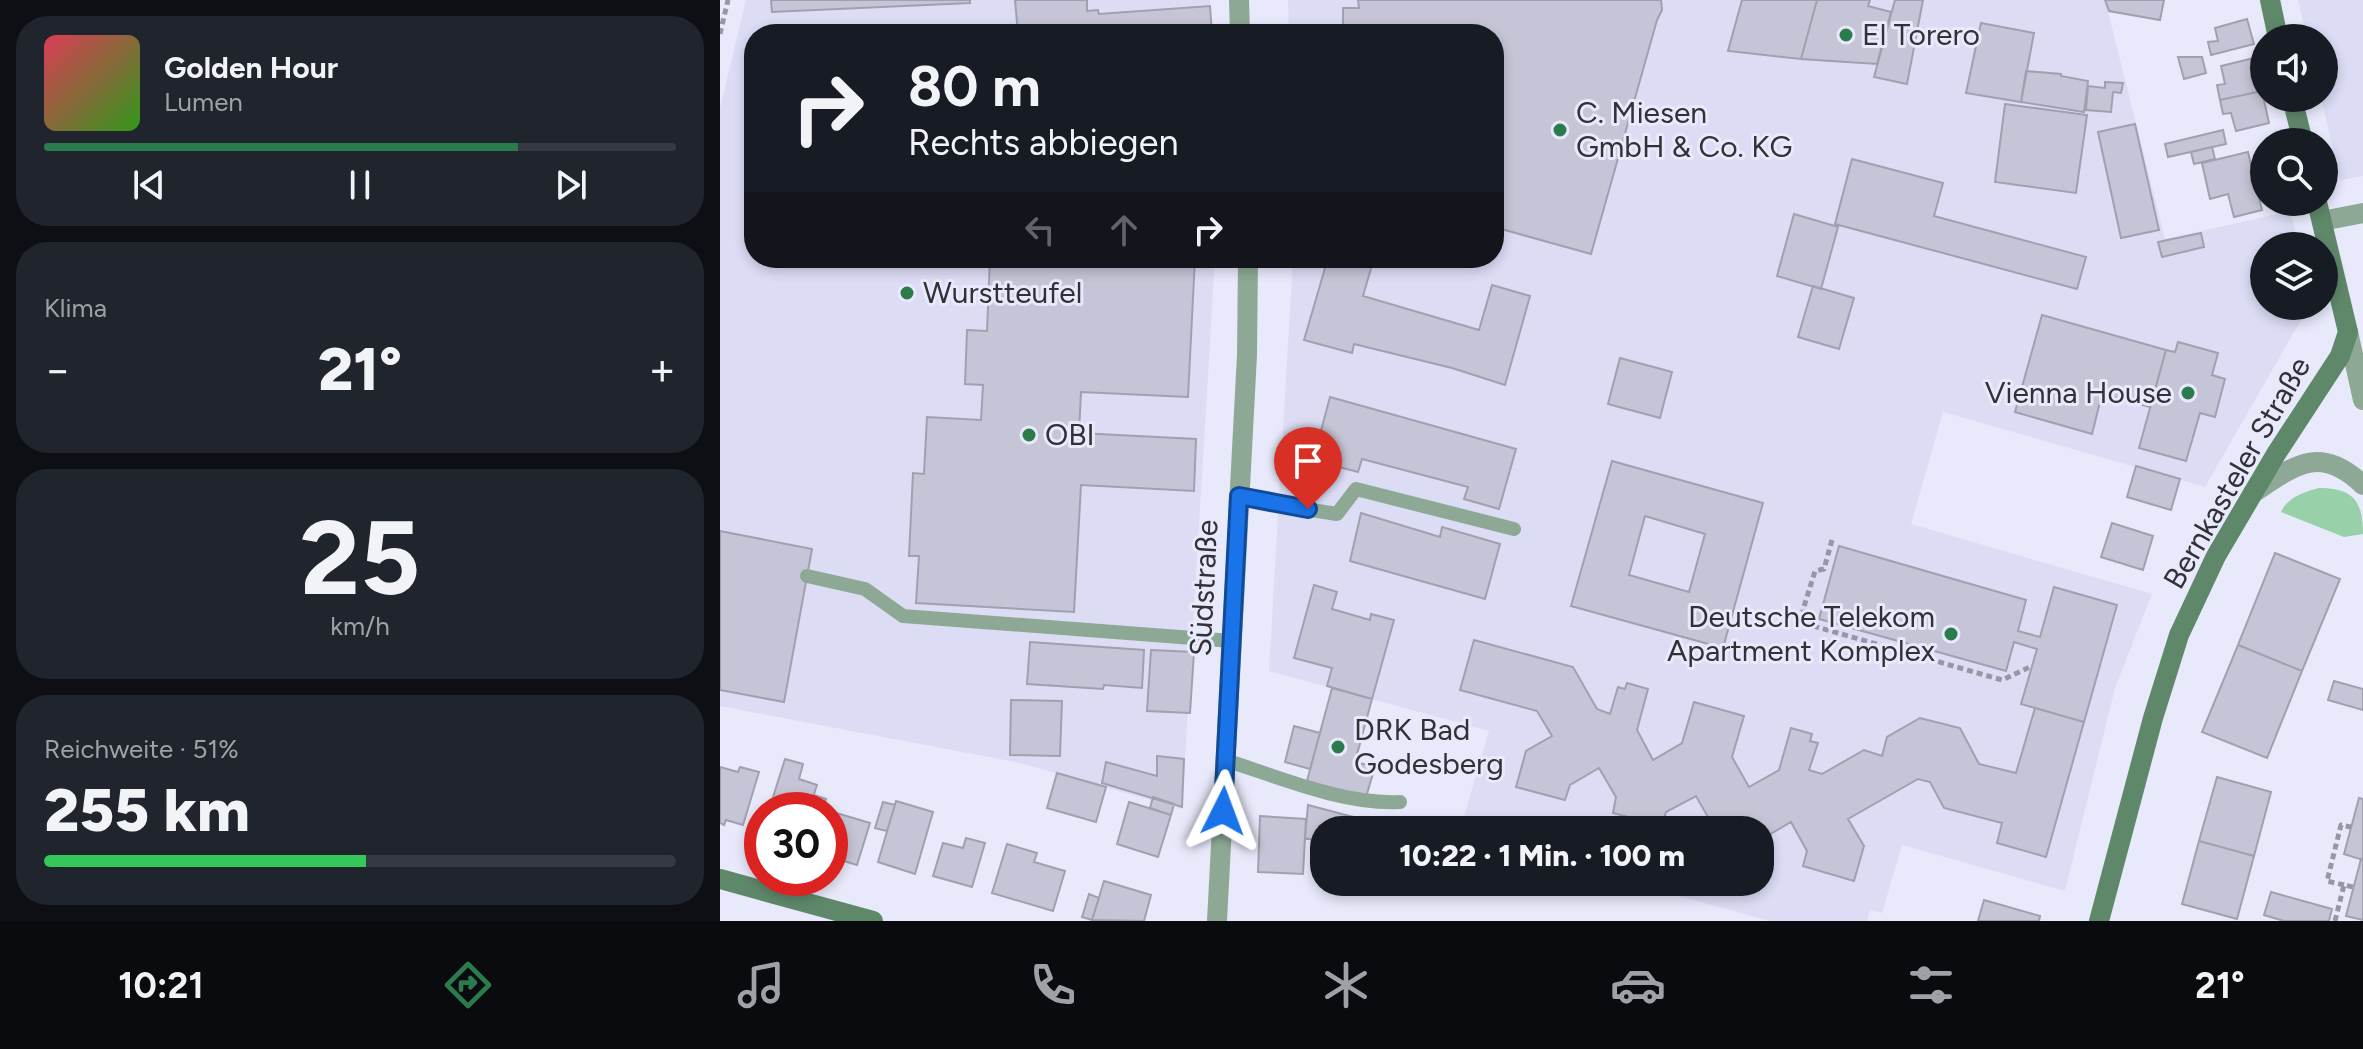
<!DOCTYPE html>
<html lang="de">
<head>
<meta charset="utf-8">
<style>
  body { margin:0; font-family:Figtree,sans-serif; background:#20242c; color:#f1f3f6; height:100vh; display:flex; flex-direction:column; font-size:30px; white-space:nowrap }
  * { box-sizing:border-box; margin:0 }
  p { font-size:26px; color:#9ea1a6 }
  .icon { flex:none; width:44px; height:44px; fill:none; stroke:currentColor; stroke-width:2; stroke-linecap:round; stroke-linejoin:round }
  .map { position:relative; flex:1; overflow:hidden }
  .drawer { display:flex; flex-direction:column; gap:16px; padding:16px; background:#0d0f14; width:720px }
  .drawer>* { flex:none }
  .hud { position:absolute; left:24px; top:24px; width:760px; height:244px; border-radius:32px; box-shadow:0 4px 12px #0003; background:#171b24; color:#f1f3f6; overflow:hidden }
  .buttons { position:absolute; left:1530px; top:24px; display:grid; gap:16px }
  .buttons a { display:grid; place-items:center; width:88px; height:88px; border-radius:50%; background:#171b24; box-shadow:0 4px 12px #0003; font-size:40px }
  .speed { position:absolute; left:24px; top:792px; display:flex; gap:16px; font-size:40px; font-weight:700; text-align:center }
  .speed>* { display:grid; place-content:center; width:104px; height:104px; border-radius:50%; background:#171b24; box-shadow:0 4px 12px #0003; line-height:1 }
  .speed .limit { border:12px solid #d22; background:#fff; color:#111 }
  .pin { position:absolute; display:grid; place-items:center; width:68px; height:68px; color:#fff; margin:-82px -34px; border-radius:50% 50% 50% 0; rotate:-45deg; box-shadow:0 0 8px #0007 }
  .pin .icon { rotate:45deg }
  .me { position:absolute; width:88px; margin:-44px; rotate:3deg; stroke-linejoin:round; filter:drop-shadow(0 0 6px #0008) }
  .turn { display:flex; align-items:center; gap:28px; height:168px; padding:0 32px; font-size:36px }
  .turn .icon { width:104px; height:104px; stroke-width:2.5 }
  .turn b { display:block; font-size:56px; line-height:68px }
  .lanes { display:flex; align-items:center; height:76px; padding:0 32px; background:#0003; justify-content:center; gap:40px; direction:ltr }
  .lanes .off { opacity:.35 }
  .big { font-size:60px; font-weight:800; line-height:1.1 }
  .drawer .tile { flex:1; display:flex; flex-direction:column; justify-content:center; gap:12px; min-width:0; padding:0 28px; border-radius:32px; background:#20242c }
  .drawer .dial { align-items:center; gap:0 }
  .dial b { font-size:104px; line-height:1 }
  .song { display:flex; align-items:center; gap:24px }
  .cover { width:96px; height:96px; border-radius:12px; background:linear-gradient(135deg,hsl(350 70% 55%),hsl(110 70% 35%)) }
  .played { height:8px; border-radius:4px; background:linear-gradient(90deg,#2c7b4c 75%,#363941 75%) }
  .keys { display:flex; justify-content:space-around; direction:ltr }
  .heat { display:flex; justify-content:space-between; align-items:center; font-size:44px; direction:ltr }
  .charge { height:12px; border-radius:6px; background:linear-gradient(90deg,#34c759 51%,#363941 0) }
  .trip { position:absolute; left:590px; top:816px; width:464px; height:80px; border-radius:32px; background:#171b24; box-shadow:0 4px 12px #0003; font-weight:800; line-height:80px; text-align:center }
  .menu { display:flex; height:128px; justify-content:space-around; align-items:center; background:#090b0e; color:#9ea1a6 }
  .menu .icon { width:56px; height:56px }
  .menu .active { color:#2c7b4c }
  .menu b { font-size:36px; color:#f1f3f6 }
  main { display:flex; flex:1; min-height:0 }
  .map>svg:first-child { display:block }
  .built { fill:#dcdcf5 }
  .green { fill:#98d0a9 }
  .building { fill:#c5c5d7; stroke:#a0a0b1; stroke-width:2; fill-rule:evenodd }
  .lines { fill:none; stroke-linecap:round; stroke-linejoin:round }
  .path { stroke:#9697a4; stroke-width:5; stroke-dasharray:6 4; stroke-linecap:butt }
  .lane { stroke:#8da995; stroke-width:14 }
  .street { stroke:#8da995; stroke-width:20 }
  .secondary { stroke:#5f886b; stroke-width:20 }
  .route-casing { stroke:#114b97; stroke-width:20 }
  .route { stroke:#1a73e8; stroke-width:14 }
  .poi-dot { fill:#2c7b4c; stroke:#e8e9fb; stroke-width:3 }
  .labels { text-anchor:middle; stroke-width:6; stroke-linejoin:round; paint-order:stroke }
  .poi-label { font-size:30px; fill:#313138; stroke:#e8e9fb; text-anchor:start }
  .street-label { font-size:30px; fill:#313138; stroke:#e8e9fb }
</style>
</head>
<body>
<main>
<section class="drawer">
<div class="tile">
<div class="song"><i class="cover"></i><div><b>Golden Hour</b><p>Lumen</p></div></div>
<div class="played"></div>
<div class="keys"><svg class="icon" aria-label="previous" viewBox="0 0 24 24"><path d="M18 5L8 12l10 7zM5 5v14"/></svg><svg class="icon" aria-label="pause" viewBox="0 0 24 24"><path d="M8 5v14M16 5v14"/></svg><svg class="icon" aria-label="next" viewBox="0 0 24 24"><path d="M6 5l10 7-10 7zM19 5v14"/></svg></div>
</div>
<div class="tile"><p>Klima</p>
<div class="heat"><a>−</a><b class="big">21°</b><a>+</a></div>
</div>
<div class="tile dial"><b>25</b><p>km/h</p></div>
<div class="tile"><p>Reichweite · 51%</p><b class="big">255 km</b><div class="charge"></div></div>
</section>
<div class="map">
<svg width="1643" height="921" viewBox="0 0 1643 921">
  <rect width="100%" height="100%" fill="#e8e9fb"/>
  <path class="built" d="M 26,0 L 490,0 L 492,34 L 34,34 L 34,258 L 495,258 L 462,809 L 300,763 L 0,706 L 0,108 Z
    M 568,0 L 1385,0 L 1445,239 L 1571,211 L 1578,246 L 1544,246 L 1544,306 L 1585,306 L 1581,320 L 1485,487 L 1223,412 L 1191,524 L 1432,594 L 1395,688 L 1345,891 L 1182,845 L 1162,913 L 1150,910 L 1147,921 L 1050,921 L 908,882 L 1040,882 L 1040,830 L 740,830 L 769,731 L 549,671 L 573,258 L 774,258 L 774,34 L 569,34 Z
    M 1578,0 L 1643,0 L 1643,176 L 1620,180 L 1601,98 L 1604,98 L 1604,38 L 1587,38 Z"/>
  <path class="green" d="M 1599,488 C 1632,488 1643,500 1643,534 L 1624,537 L 1561,512 C 1568,497 1584,492 1599,488 Z"/>
  <path class="building" d="M 51,0 L 250,0 L 250,3 L 52,12 Z
    M 295,0 L 367,0 L 367,11 L 378,10 L 379,14 L 490,6 L 492,34 L 298,34 Z
    M 638,0 L 941,0 L 942,10 L 937,20 L 871,254 L 774,227 L 774,34 L 623,34 L 623,8 L 639,8 Z
    M 1022,0 L 1097,0 L 1081,59 L 1008,51 Z
    M 1097,0 L 1150,0 L 1148,6 L 1171,12 L 1157,64 L 1081,59 Z
    M 1175,0 L 1203,0 L 1187,84 L 1154,77 Z
    M 1385,0 L 1444,0 L 1440,20 L 1389,11 Z
    M 1527,19 L 1534,44 L 1491,55 L 1488,42 L 1498,41 L 1495,28 Z
    M 1261,23 L 1314,33 L 1301,102 L 1246,93 Z
    M 1458,57 L 1482,57 L 1486,73 L 1464,79 Z
    M 1534,58 L 1542,91 L 1500,100 L 1497,85 L 1505,84 L 1501,66 Z
    M 1306,71 L 1341,74 L 1341,76 L 1368,81 L 1364,112 L 1301,102 Z
    M 1385,82 L 1403,83 L 1401,93 L 1393,92 L 1391,112 L 1366,110 L 1368,86 L 1385,88 Z
    M 1542,91 L 1549,123 L 1516,131 L 1511,113 L 1503,114 L 1500,100 Z
    M 1285,104 L 1367,115 L 1356,193 L 1275,182 Z
    M 1415,124 L 1439,230 L 1401,238 L 1378,132 Z
    M 1503,130 L 1506,144 L 1448,157 L 1445,144 Z
    M 1492,147 L 1495,159 L 1474,164 L 1471,152 Z
    M 1528,152 L 1542,210 L 1514,217 L 1508,194 L 1490,199 L 1482,163 Z
    M 1132,159 L 1223,183 L 1214,216 L 1366,257 L 1357,289 L 1115,224 Z
    M 1074,214 L 1118,227 L 1101,289 L 1057,276 Z
    M 1481,233 L 1484,247 L 1442,257 L 1438,242 Z
    M 270,258 L 475,258 L 468,397 L 361,392 L 359,433 L 476,439 L 474,491 L 361,485 L 354,612 L 196,603 L 199,556 L 189,556 L 193,473 L 204,474 L 207,417 L 261,420 L 263,385 L 245,384 L 247,330 L 267,331 Z
    M 608,258 L 654,258 L 643,296 L 759,330 L 772,285 L 810,296 L 785,385 L 732,368 L 634,344 L 632,353 L 584,340 Z
    M 1093,286 L 1134,298 L 1119,349 L 1078,337 Z
    M 1322,315 L 1446,350 L 1430,407 L 1382,394 L 1372,434 L 1295,412 Z
    M 1458,342 L 1498,353 L 1492,375 L 1505,379 L 1495,417 L 1480,413 L 1466,461 L 1419,448 L 1446,350 L 1455,352 Z
    M 900,358 L 952,372 L 940,418 L 888,404 Z
    M 610,397 L 796,449 L 779,509 L 744,499 L 748,487 L 642,459 L 638,472 L 593,460 Z
    M 892,461 L 1043,503 L 1003,648 L 851,606 ZM 925,516 L 985,534 L 969,592 L 909,575 Z
    M 1416,466 L 1460,479 L 1451,510 L 1407,497 Z
    M 641,513 L 720,537 L 722,527 L 780,544 L 765,599 L 630,561 Z
    M 1392,523 L 1433,536 L 1423,570 L 1381,557 Z
    M 0,531 L 92,549 L 64,702 L 0,690 Z
    M 1119,546 L 1306,600 L 1298,631 L 1320,637 L 1334,587 L 1397,605 L 1364,722 L 1301,704 L 1317,649 L 1294,642 L 1286,671 L 1099,619 Z
    M 1555,553 L 1620,579 L 1582,671 L 1518,645 Z
    M 594,585 L 617,592 L 612,609 L 650,620 L 651,614 L 674,620 L 652,699 L 607,686 L 612,668 L 574,658 Z
    M 754,640 L 853,667 L 877,709 L 890,714 L 898,687 L 905,689 L 907,683 L 928,689 L 917,730 L 933,760 L 962,743 L 974,702 L 1024,716 L 1012,757 L 1029,787 L 1059,770 L 1071,728 L 1092,734 L 1090,741 L 1098,743 L 1089,770 L 1102,774 L 1144,750 L 1162,756 L 1167,737 L 1200,718 L 1240,728 L 1259,764 L 1296,773 L 1315,708 L 1364,722 L 1326,857 L 1277,843 L 1282,823 L 1224,808 L 1210,782 L 1198,779 L 1128,819 L 1144,846 L 1134,881 L 1083,866 L 1087,851 L 1071,822 L 1042,839 L 1040,844 L 1040,830 L 990,830 L 992,824 L 976,796 L 946,812 L 942,826 L 893,813 L 896,797 L 879,768 L 850,785 L 845,800 L 796,787 L 806,751 L 832,736 L 817,711 L 740,690 Z
    M 310,642 L 424,650 L 422,688 L 384,685 L 383,689 L 307,684 Z
    M 1518,645 L 1582,671 L 1547,758 L 1482,732 Z
    M 431,650 L 474,652 L 470,713 L 427,711 Z
    M 1614,681 L 1643,689 L 1643,710 L 1608,700 Z
    M 612,688 L 652,699 L 635,762 L 655,767 L 646,797 L 587,781 Z
    M 291,700 L 342,701 L 340,756 L 290,755 Z
    M 574,726 L 600,733 L 590,769 L 565,762 Z
    M 437,756 L 464,759 L 462,807 L 382,783 L 386,762 L 437,776 Z
    M 65,759 L 83,764 L 79,779 L 97,785 L 89,810 L 49,810 Z
    M 0,767 L 18,772 L 20,767 L 39,772 L 23,825 L 6,820 L 4,825 L 0,823 Z
    M 337,773 L 386,787 L 376,822 L 327,808 Z
    M 1497,777 L 1551,792 L 1534,856 L 1479,841 Z
    M 94,795 L 106,799 L 103,810 L 89,810 Z
    M 433,797 L 454,804 L 451,815 L 430,808 Z
    M 1639,798 L 1643,799 L 1643,860 L 1624,854 Z
    M 176,801 L 213,812 L 195,874 L 158,862 Z
    M 163,802 L 175,805 L 167,831 L 155,828 Z
    M 409,802 L 451,815 L 438,857 L 397,844 Z
    M 588,805 L 675,828 L 674,830 L 604,830 L 604,843 L 585,838 Z
    M 113,812 L 150,823 L 137,865 L 110,857 L 110,823 Z
    M 540,816 L 586,819 L 583,874 L 538,872 Z
    M 246,838 L 265,843 L 252,887 L 213,876 L 223,843 L 243,848 Z
    M 1479,841 L 1534,856 L 1517,919 L 1462,904 Z
    M 287,844 L 317,853 L 314,862 L 345,871 L 333,911 L 272,893 Z
    M 1641,859 L 1643,860 L 1643,920 L 1626,916 Z
    M 384,881 L 431,895 L 424,921 L 372,920 Z
    M 1551,892 L 1612,909 L 1609,921 L 1564,921 L 1544,915 Z
    M 369,894 L 379,898 L 372,920 L 362,917 Z
    M 1264,900 L 1320,916 L 1319,921 L 1258,921 Z"/>
  <g class="lines">
    <path class="path" d="M 0,34 L 8,0
      M 1112,540 L 1104,569 L 1095,571 L 1083,610 L 1090,625 L 1282,680 L 1312,666
      M 1624,885 L 1607,881 L 1621,825 L 1631,827
      M 1615,921 L 1624,885 L 1633,887"/>
    <path class="lane" d="M 519,496 L 559,505 L 617,514 L 636,489 L 794,529
      M 87,576 L 145,589 L 183,616 L 512,641
      M 505,760 C 559,777 623,805 680,802"/>
    <path class="street" d="M 519,0 L 520,34
      M 1602,221 L 1643,213
      M 1628,332 L 1643,400
      M 1533,493 C 1575,465 1600,444 1643,485
      M 497,921 L 527,355 L 528,258"/>
    <path class="secondary" d="M 1550,0 L 1558,38
      M 1572,98 L 1583,142
      M 0,879 L 153,921
      M 1379,921 L 1433,718 L 1459,635 L 1496,556 L 1556,454 L 1620,356 L 1628,332 L 1597,202"/>
  </g>
  <g class="lines">
    <g class="route-casing">
      <path id="route" d="M 503,811 L 519,496 L 588,509"/>
    </g>
    <use href="#route" class="route"/>
  </g>
  <g class="poi-dot">
    <circle cx="1126" cy="35" r="8"/>
    <circle cx="840" cy="130" r="8"/>
    <circle cx="187" cy="293" r="8"/>
    <circle cx="1468" cy="393" r="8"/>
    <circle cx="309" cy="435" r="8"/>
    <circle cx="1231" cy="634" r="8"/>
    <circle cx="618" cy="747" r="8"/>
  </g>
  <g class="labels">
    <g class="poi-label">
      <text x="1142" y="45">El Torero</text>
      <text x="856" y="123">C. Miesen<tspan x="856" dy="34">GmbH &amp; Co. KG</tspan></text>
      <text x="203" y="303">Wurstteufel</text>
      <text x="1452" y="403" text-anchor="end">Vienna House</text>
      <text x="325" y="445">OBI</text>
      <text x="1215" y="627" text-anchor="end">Deutsche Telekom<tspan x="1215" dy="34">Apartment Komplex</tspan></text>
      <text x="634" y="740">DRK Bad<tspan x="634" dy="34">Godesberg</tspan></text>
    </g>
    <g class="street-label">
      <text transform="translate(1517 473) rotate(-60)" y="10">Bernkasteler Straße</text>
      <text transform="translate(484 588) rotate(-87)" y="10">Südstraße</text>
    </g>
  </g>
</svg>
<div class="buttons">
<a><svg class="icon" aria-label="sound" viewBox="0 0 24 24"><path d="M4 9h4l5-4v14l-5-4H4zM17 9q2 3 0 6"/></svg></a>
<a><svg class="icon" aria-label="search" viewBox="0 0 24 24"><circle cx="10" cy="10" r="6"/><path d="M15 15l6 6"/></svg></a>
<a><svg class="icon" aria-label="layers" viewBox="0 0 24 24"><path d="M12 4l9 5-9 5-9-5zM3 14l9 5 9-5"/></svg></a>
</div>
<div class="speed"><div class="limit">30</div></div>
<div class="pin" style="left:588px;top:509px;background:#d93025"><svg class="icon" aria-label="arrive" viewBox="0 0 24 24"><path d="M6 21V4h12l-3 4 3 4H6"/></svg></div>
<svg class="me" style="left:503px;top:811px" viewBox="-20 -20 40 40"><path d="M0-17L14 15 0 8-14 15z" fill="#1a73e8" stroke="#fff" stroke-width="4"/></svg>
<div class="trip">10:22 · 1 Min. · 100 m</div>
<div class="hud">
<div class="turn"><svg class="icon" aria-label="right" viewBox="0 0 24 24"><path d="M7 20v-9h11M14 6l5 5-5 5"/></svg><div><b>80 m</b>Rechts abbiegen</div></div>
<div class="lanes"><svg class="icon off" aria-label="left" viewBox="0 0 24 24"><path d="M17 20v-9H6M10 6l-5 5 5 5"/></svg><svg class="icon off" aria-label="ahead" viewBox="0 0 24 24"><path d="M12 20V5M6 11l6-6 6 6"/></svg><svg class="icon" aria-label="right" viewBox="0 0 24 24"><path d="M7 20v-9h11M14 6l5 5-5 5"/></svg></div>
</div>
</div>
</main>
<nav class="menu">
<b>10:21</b>
<svg class="icon active" aria-label="directions" viewBox="0 0 24 24"><path d="M12 3l9 9-9 9-9-9zM9 14v-3h6M13 9l2 2-2 2"/></svg>
<svg class="icon" aria-label="music" viewBox="0 0 24 24"><path d="M9 18V5l10-2v13"/><circle cx="6" cy="18" r="3"/><circle cx="16" cy="16" r="3"/></svg>
<svg class="icon" aria-label="phone" viewBox="0 0 24 24"><path d="M5 4h4l2 5-3 2q2 4 5 5l2-3 5 2v4C11 20 4 13 5 4z"/></svg>
<svg class="icon" aria-label="climate" viewBox="0 0 24 24"><path d="M12 3v18M4 7l16 10M4 17L20 7"/></svg>
<svg class="icon" aria-label="car" viewBox="0 0 24 24"><path d="M5 17H2v-5l4-1 3-4h7l3 4 3 1v5h-3M9 17h6M6 11h13"/><circle cx="7" cy="17" r="2"/><circle cx="17" cy="17" r="2"/></svg>
<svg class="icon" aria-label="filters" viewBox="0 0 24 24"><path d="M4 7h16M4 17h16"/><circle cx="9" cy="7" r="2"/><circle cx="15" cy="17" r="2"/></svg>
<b>21°</b>
</nav>
</body>
</html>
